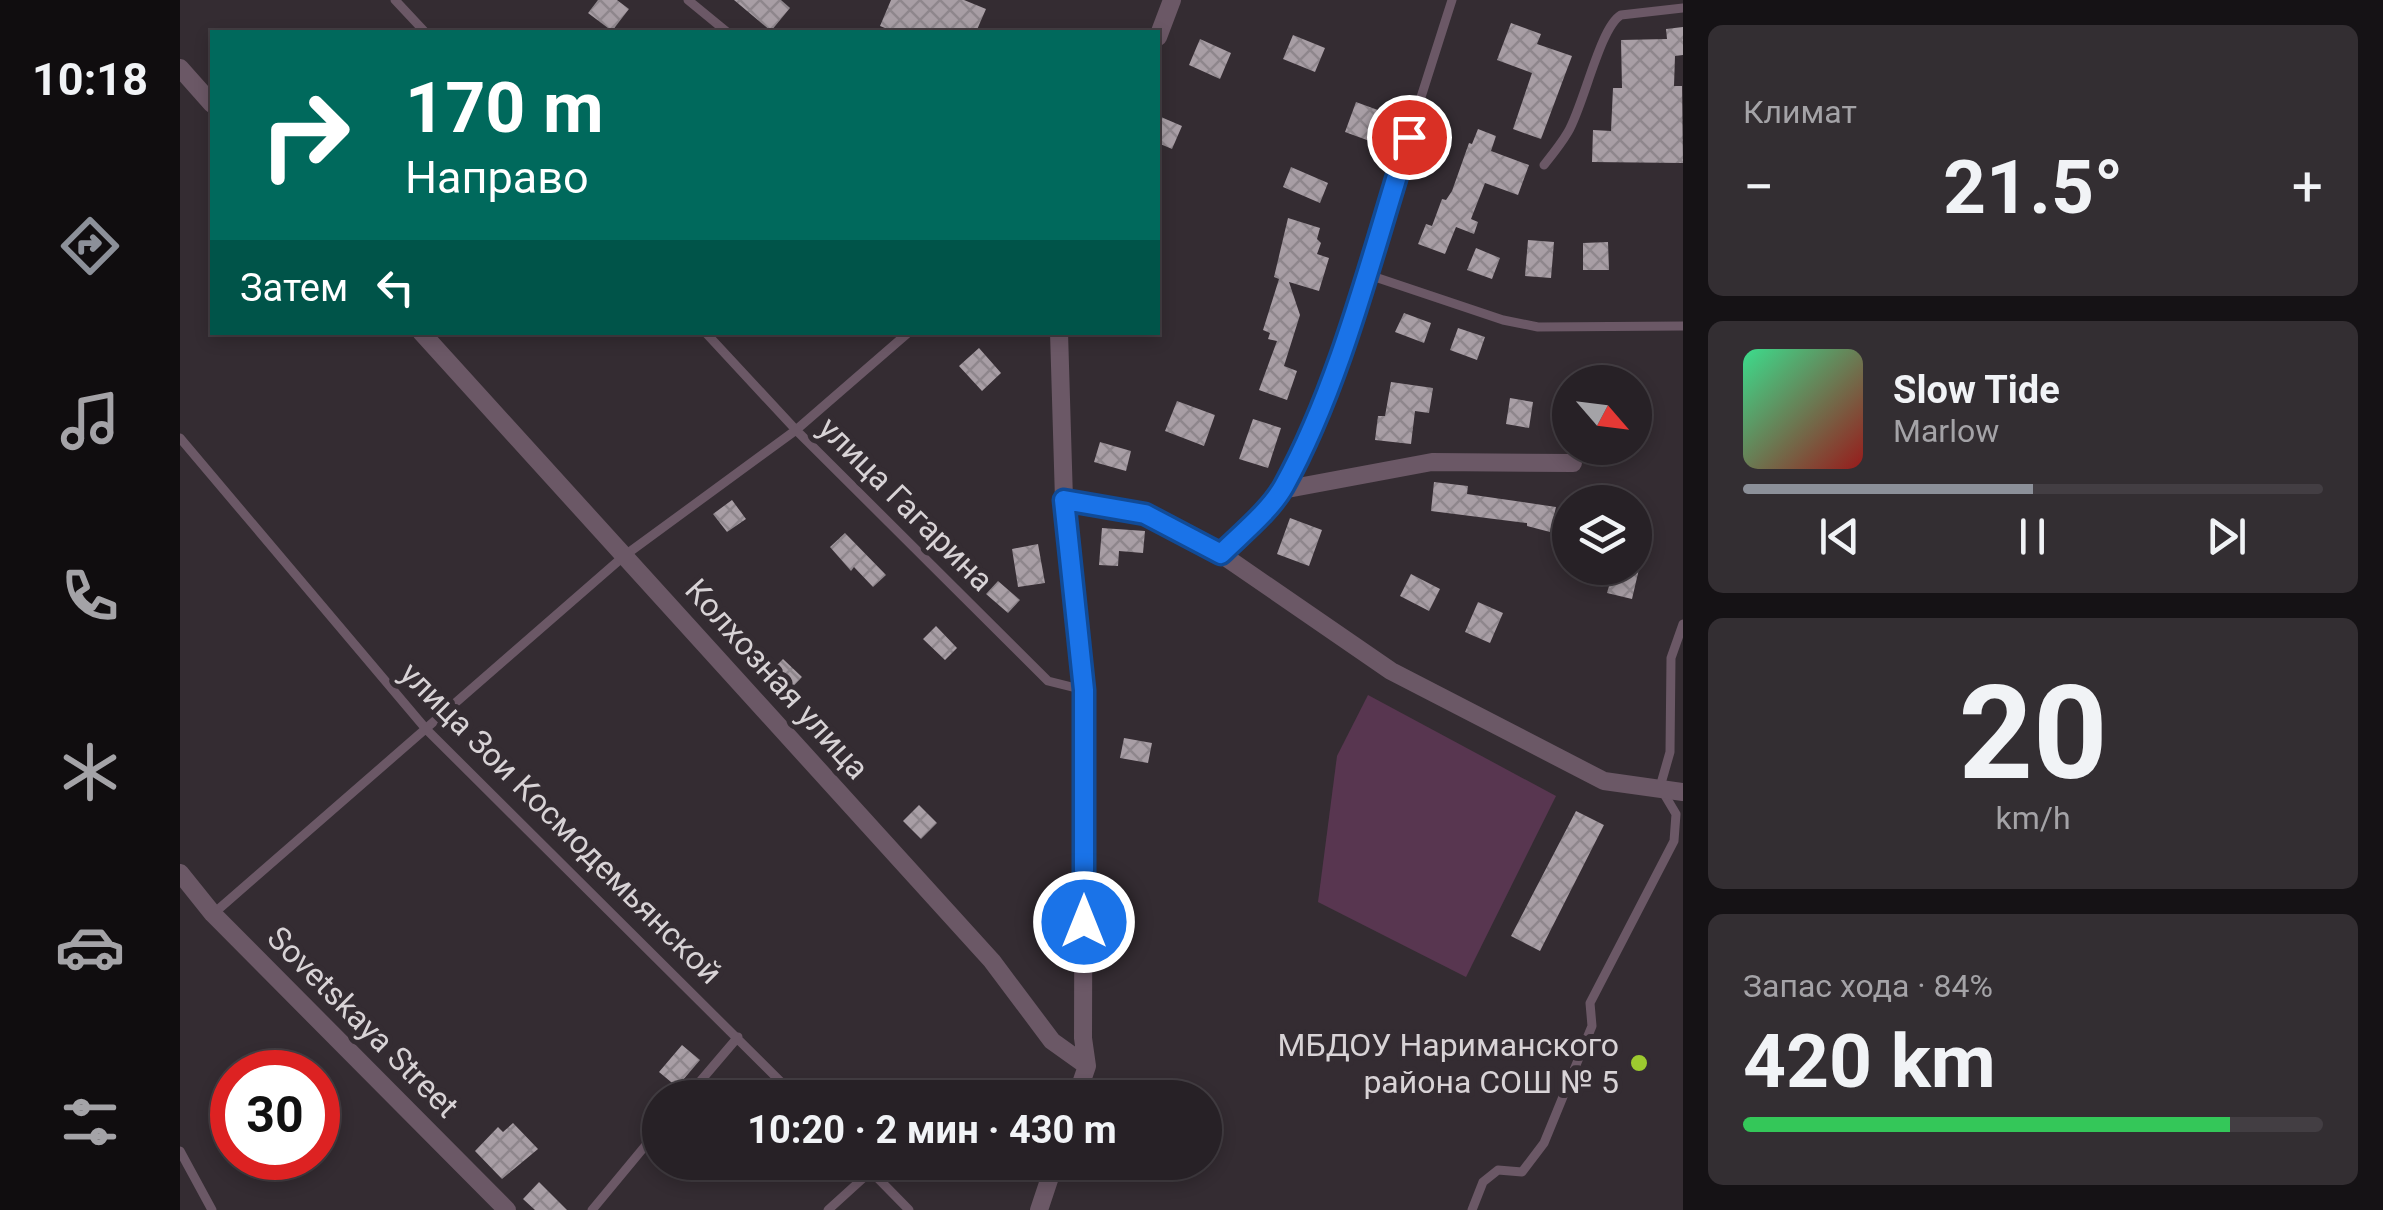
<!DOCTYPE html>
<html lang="ru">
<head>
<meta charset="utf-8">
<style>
  body { margin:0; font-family:Roboto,sans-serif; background:#332e32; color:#f1f3f6; height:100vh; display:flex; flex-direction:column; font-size:38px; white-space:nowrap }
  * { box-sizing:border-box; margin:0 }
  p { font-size:32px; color:#a4a3a7 }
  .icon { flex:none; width:55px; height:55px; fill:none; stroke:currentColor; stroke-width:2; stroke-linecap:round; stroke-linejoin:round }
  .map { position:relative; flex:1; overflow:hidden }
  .side { display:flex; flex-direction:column; gap:25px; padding:25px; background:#151215; width:700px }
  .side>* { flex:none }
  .guide { position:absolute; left:30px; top:30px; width:950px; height:305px; border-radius:0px; box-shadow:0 5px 15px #0003,0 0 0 2px #433e43; background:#00695c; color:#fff; overflow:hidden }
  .needle { width:65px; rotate:118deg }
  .tools { position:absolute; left:1372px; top:365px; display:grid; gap:20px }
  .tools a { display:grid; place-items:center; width:100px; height:100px; border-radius:50%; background:#272126; box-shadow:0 5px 15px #0003,0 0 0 2px #433e43; font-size:50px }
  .speed { position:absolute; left:30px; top:1050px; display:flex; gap:20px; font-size:50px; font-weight:700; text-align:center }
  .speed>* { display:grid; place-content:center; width:130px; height:130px; border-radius:50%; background:#272126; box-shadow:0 5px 15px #0003,0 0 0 2px #433e43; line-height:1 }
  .speed .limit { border:15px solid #d22; background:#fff; color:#111 }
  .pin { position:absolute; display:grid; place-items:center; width:85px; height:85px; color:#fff; margin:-42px; border:5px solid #fff; border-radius:50%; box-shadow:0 2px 10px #0007 }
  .me { position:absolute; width:110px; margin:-55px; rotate:0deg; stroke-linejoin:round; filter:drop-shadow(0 0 8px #0008) }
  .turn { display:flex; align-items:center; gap:35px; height:210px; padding:0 30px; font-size:45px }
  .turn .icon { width:130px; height:130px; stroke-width:2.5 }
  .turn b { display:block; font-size:70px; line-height:85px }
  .then { display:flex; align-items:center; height:95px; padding:0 30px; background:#0003; gap:20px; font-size:38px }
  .big { font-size:75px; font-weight:700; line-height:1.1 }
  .side .card { flex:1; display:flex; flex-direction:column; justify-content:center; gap:15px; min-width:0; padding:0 35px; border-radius:15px; background:#332e32 }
  .side .dial { align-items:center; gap:0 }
  .dial b { font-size:130px; line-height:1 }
  .song { display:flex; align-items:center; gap:30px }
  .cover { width:120px; height:120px; border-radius:15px; background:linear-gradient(135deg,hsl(150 70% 55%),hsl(0 70% 35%)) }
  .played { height:10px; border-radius:5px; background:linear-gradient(90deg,#8c9099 50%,#433e43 50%) }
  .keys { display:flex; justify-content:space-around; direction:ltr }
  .heat { display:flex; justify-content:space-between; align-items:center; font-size:55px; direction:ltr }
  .charge { height:15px; border-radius:8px; background:linear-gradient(90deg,#34c759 84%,#433e43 0) }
  .trip { position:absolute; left:462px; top:1080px; width:580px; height:100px; border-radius:50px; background:#272126; box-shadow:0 5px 15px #0003,0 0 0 2px #433e43; font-weight:700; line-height:100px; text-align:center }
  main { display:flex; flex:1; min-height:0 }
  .menu { display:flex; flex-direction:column; width:180px; justify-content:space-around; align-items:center; background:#100d0f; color:#a4a3a7 }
  .menu .icon { width:70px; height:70px }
  .menu .active { color:#8c9099 }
  .menu b { font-size:45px; color:#f1f3f6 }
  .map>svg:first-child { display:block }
  .green { fill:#583650 }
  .building { fill:url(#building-cross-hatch) }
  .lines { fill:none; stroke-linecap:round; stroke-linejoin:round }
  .service { stroke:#6b5866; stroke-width:9 }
  .minor { stroke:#6b5866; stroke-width:18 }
  .route-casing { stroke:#114b97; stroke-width:25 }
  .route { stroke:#1a73e8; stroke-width:18 }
  .poi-dot { fill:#9dca2f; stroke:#342c32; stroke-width:4 }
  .labels { text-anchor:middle; stroke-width:10; stroke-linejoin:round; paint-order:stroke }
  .street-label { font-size:32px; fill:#d8d3d6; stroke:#342c32 }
  .poi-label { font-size:32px; fill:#d8d3d6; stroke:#342c32; text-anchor:end }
</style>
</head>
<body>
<main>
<nav class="menu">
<b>10:18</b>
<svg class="icon active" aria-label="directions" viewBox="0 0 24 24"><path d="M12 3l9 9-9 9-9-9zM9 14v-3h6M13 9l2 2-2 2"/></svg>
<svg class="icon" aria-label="music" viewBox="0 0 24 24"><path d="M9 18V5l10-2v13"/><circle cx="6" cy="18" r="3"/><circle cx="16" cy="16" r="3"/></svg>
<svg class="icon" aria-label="phone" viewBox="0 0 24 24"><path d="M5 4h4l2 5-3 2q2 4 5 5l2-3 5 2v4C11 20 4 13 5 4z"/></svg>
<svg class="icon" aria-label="climate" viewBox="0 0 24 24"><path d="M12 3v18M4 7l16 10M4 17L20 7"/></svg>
<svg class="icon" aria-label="car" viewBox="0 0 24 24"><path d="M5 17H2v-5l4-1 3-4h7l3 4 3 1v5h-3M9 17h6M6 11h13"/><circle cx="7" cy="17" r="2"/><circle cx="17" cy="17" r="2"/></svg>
<svg class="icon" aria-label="filters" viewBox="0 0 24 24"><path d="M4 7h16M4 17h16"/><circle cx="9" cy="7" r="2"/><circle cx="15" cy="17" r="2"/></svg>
</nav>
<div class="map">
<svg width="1503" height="1210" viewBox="0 0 1503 1210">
  <defs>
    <pattern id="building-cross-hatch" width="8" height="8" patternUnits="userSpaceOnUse" patternTransform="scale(2.5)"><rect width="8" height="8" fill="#a89ea5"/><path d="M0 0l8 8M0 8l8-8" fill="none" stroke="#8e868c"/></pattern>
  </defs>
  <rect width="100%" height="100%" fill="#342c32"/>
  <path class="green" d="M 1188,695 L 1376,796 L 1286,977 L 1138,902 L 1157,756 Z"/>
  <path class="building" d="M 418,0 L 437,0 L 449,9 L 432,31 L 408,13 Z
    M 554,0 L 601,0 L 610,8 L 591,31 Z
    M 711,0 L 784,0 L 806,9 L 796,32 L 715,32 L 700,26 Z
    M 1331,23 L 1361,34 L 1357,44 L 1392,56 L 1361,139 L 1333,129 L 1352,73 L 1317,60 Z
    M 1503,27 L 1503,55 L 1495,56 L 1494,86 L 1502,86 L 1503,163 L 1412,162 L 1413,130 L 1431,131 L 1433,88 L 1442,88 L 1441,40 L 1487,39 L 1486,29 Z
    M 1113,35 L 1145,48 L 1135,72 L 1103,59 Z
    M 1020,39 L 1051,53 L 1040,79 L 1009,65 Z
    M 1176,102 L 1206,113 L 1195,143 L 1165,132 Z
    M 981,117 L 1002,126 L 992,149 L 978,143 Z
    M 1298,129 L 1316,136 L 1311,151 L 1349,165 L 1338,195 L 1305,183 L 1291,219 L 1298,222 L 1294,234 L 1276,227 L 1265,254 L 1238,244 L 1246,224 L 1252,226 L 1262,199 L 1266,200 L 1272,191 L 1289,143 L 1292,144 Z
    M 1111,167 L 1148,183 L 1140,203 L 1103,187 Z
    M 1108,218 L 1140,228 L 1137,239 L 1141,243 L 1137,254 L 1149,258 L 1139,291 L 1109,282 L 1120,315 L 1104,366 L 1117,371 L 1107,400 L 1079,390 L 1097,341 L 1088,339 L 1090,333 L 1083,330 L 1099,279 L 1094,277 Z
    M 1348,240 L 1374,242 L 1371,278 L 1345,276 Z
    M 1428,242 L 1429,270 L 1403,270 L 1403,243 Z
    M 1296,248 L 1320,258 L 1312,279 L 1287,270 Z
    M 1224,313 L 1251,323 L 1244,343 L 1215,332 Z
    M 1278,328 L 1305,337 L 1297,360 L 1270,350 Z
    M 799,348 L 821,373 L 802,391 L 779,366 Z
    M 1211,382 L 1253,388 L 1249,413 L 1235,411 L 1231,444 L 1195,440 L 1198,416 L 1205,416 Z
    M 1330,398 L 1353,402 L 1349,428 L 1326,424 Z
    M 997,401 L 1035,415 L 1024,446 L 985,431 Z
    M 1073,419 L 1101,428 L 1088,468 L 1059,459 Z
    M 920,442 L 951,451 L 946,471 L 914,462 Z
    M 1254,482 L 1288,486 L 1287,494 L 1376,507 L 1370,532 L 1347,526 L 1347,523 L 1251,511 Z
    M 552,500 L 566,519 L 547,532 L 533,514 Z
    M 1110,518 L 1142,530 L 1129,566 L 1097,554 Z
    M 922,528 L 965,531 L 963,553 L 939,551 L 938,566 L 919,565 Z
    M 665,533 L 706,575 L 693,587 L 674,567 L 671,571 L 650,547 Z
    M 858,544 L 865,583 L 838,587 L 832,549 Z
    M 1434,568 L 1459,569 L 1452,599 L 1427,593 Z
    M 1231,574 L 1260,589 L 1249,611 L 1220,596 Z
    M 818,581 L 840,600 L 828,613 L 806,594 Z
    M 1298,602 L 1323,613 L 1310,643 L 1285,632 Z
    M 756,626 L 777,648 L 765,660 L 743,639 Z
    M 603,659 L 622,677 L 605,695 L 586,676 Z
    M 944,738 L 972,743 L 968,763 L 940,758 Z
    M 739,805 L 757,823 L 741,839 L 723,821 Z
    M 1396,811 L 1424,825 L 1360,951 L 1331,936 Z
    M 502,1045 L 520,1060 L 497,1087 L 479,1072 Z
    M 333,1123 L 358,1149 L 322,1179 L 295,1151 L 318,1127 L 323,1132 Z
    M 359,1182 L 387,1210 L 355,1210 L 343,1199 Z"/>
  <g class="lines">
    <path class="service" d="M 215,0 L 245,32
      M 508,0 L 547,32
      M 1364,165 C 1372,155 1381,144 1388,132 C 1404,105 1420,27 1441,15 L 1503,8
      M 1186,274 L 1323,320 L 1358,327 L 1503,326
      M 525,332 L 616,430 L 868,681 L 904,690
      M 0,438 L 246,729 L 617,1098
      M 1103,488 L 1146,395 L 1272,0
      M 33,914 L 444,556 L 616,430 L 729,332
      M 506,1098 L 558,1037
      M 0,1151 L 32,1210
      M 682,1162 L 729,1210
      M 412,1210 L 480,1128
      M 648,1210 L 691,1171
      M 1292,1210 L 1303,1182 L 1318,1170 L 1342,1172 L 1364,1143 L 1412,1026 L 1410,1003 L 1494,841 L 1496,814 L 1480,787 L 1490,752 L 1491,658 L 1503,624"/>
    <path class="minor" d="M 978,37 L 992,0
      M 0,68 L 32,104
      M 241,332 L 812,961 L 872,1041 L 907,1066
      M 879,332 L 884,500 L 904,690 L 903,1038 L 907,1066 L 896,1098
      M 884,500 L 965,514 L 1041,554 L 1211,671 L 1424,781 L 1503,792
      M 1041,554 L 1102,490 L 1252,462 L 1393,463
      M 0,873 L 33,914 L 327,1210
      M 859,1210 L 875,1162"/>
  </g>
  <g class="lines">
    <g class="route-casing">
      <path id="route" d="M 904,922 L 904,690 L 884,500 L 965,514 L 1041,554 C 1061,534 1090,511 1104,486 C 1161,383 1193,250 1229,137"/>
    </g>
    <use href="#route" class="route"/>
  </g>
  <circle class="poi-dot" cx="1459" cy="1063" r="10"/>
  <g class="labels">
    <g class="street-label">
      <text transform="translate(726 504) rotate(45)" y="11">улица Гагарина</text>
      <text transform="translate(597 679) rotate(48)" y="11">Колхозная улица</text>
      <text transform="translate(381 823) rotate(45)" y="11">улица Зои Космодемьянской</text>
      <text transform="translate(183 1022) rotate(45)" y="11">Sovetskaya Street</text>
    </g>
    <g class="poi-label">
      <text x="1439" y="1056">МБДОУ Нариманского<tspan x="1439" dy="37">района СОШ № 5</tspan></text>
    </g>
  </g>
</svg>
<div class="tools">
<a><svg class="needle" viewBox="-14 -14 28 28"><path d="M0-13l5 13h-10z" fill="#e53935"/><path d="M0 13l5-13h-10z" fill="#a4a3a7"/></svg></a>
<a><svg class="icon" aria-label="layers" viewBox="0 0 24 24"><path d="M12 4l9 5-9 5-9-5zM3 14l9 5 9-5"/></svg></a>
</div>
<div class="speed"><div class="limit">30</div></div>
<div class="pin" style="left:1229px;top:137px;background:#d93025"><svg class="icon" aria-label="arrive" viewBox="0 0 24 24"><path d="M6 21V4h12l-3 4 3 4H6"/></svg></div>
<svg class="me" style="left:904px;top:922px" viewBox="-20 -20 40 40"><circle r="17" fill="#1a73e8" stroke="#fff" stroke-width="3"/><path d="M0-11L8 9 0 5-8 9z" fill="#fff"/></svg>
<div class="trip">10:20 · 2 мин · 430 m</div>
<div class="guide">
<div class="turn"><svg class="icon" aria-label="right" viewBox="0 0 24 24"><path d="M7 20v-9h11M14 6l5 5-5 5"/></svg><div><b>170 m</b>Направо</div></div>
<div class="then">Затем<svg class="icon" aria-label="left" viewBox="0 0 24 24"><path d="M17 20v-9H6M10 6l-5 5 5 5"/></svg></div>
</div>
</div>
<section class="side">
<div class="card"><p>Климат</p>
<div class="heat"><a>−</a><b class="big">21.5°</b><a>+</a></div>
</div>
<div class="card">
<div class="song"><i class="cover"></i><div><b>Slow Tide</b><p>Marlow</p></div></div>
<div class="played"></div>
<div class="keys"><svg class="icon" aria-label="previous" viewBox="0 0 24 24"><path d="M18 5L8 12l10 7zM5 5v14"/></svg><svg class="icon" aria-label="pause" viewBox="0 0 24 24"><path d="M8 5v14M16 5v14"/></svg><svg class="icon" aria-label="next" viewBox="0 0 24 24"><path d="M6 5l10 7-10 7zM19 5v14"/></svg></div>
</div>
<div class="card dial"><b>20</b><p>km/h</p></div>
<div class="card"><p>Запас хода · 84%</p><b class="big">420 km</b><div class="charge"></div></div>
</section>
</main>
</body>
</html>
